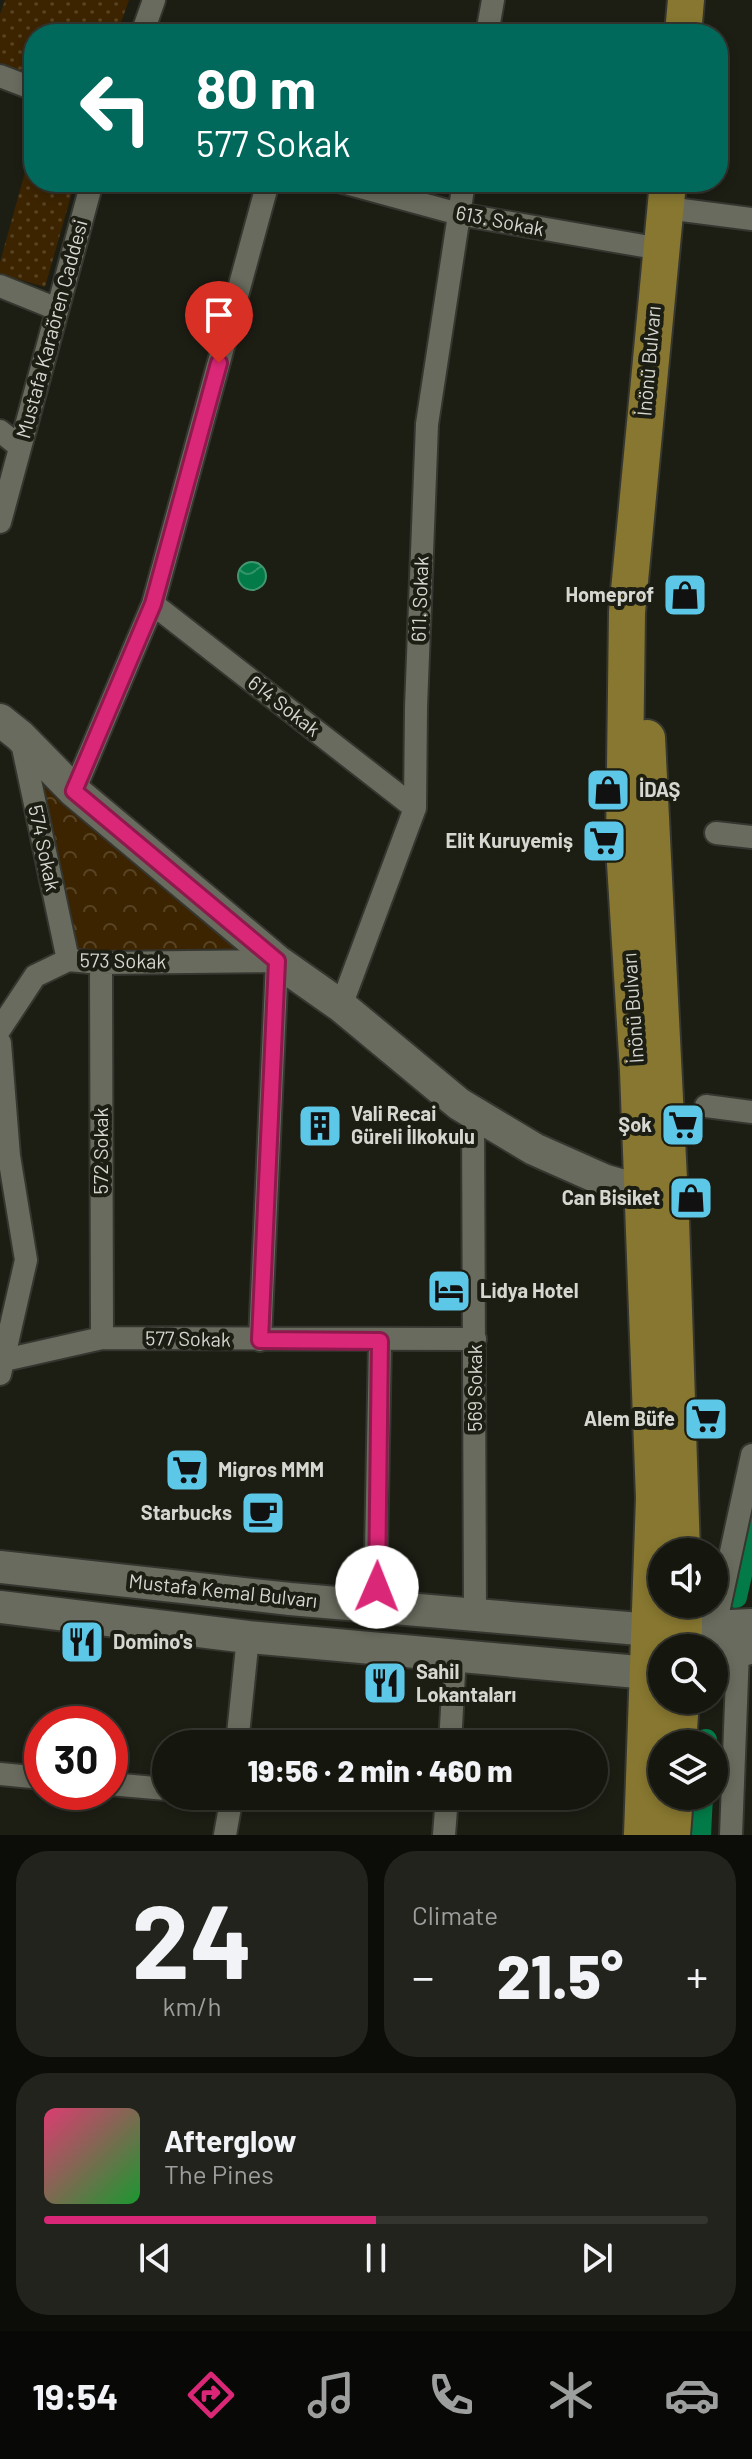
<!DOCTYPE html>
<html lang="en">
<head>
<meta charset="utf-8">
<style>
  body { margin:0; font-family:Barlow,sans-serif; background:#22231c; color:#f1f3f6; height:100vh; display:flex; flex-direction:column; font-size:30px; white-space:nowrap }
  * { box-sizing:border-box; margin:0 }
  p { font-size:26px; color:#9d9f9e }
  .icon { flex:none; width:44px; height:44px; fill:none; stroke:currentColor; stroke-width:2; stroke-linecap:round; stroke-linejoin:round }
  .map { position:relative; height:1835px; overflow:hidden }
  .side { display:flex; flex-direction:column; gap:16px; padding:16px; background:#0c0c08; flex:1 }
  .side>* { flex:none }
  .hud { position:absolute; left:24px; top:24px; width:704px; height:168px; border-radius:32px; box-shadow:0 4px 12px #0003,0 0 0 2px #34352e; background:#00695c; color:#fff; overflow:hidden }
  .buttons { position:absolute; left:648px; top:1538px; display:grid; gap:16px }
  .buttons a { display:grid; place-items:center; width:80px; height:80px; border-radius:50%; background:#15160e; box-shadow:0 4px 12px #0003,0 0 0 2px #34352e; font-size:40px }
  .speed { position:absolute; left:24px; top:1706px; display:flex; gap:16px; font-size:40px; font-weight:700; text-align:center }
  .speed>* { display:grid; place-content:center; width:104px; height:104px; border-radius:50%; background:#15160e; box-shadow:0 4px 12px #0003,0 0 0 2px #34352e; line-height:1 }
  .speed .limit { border:12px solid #d22; background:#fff; color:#111 }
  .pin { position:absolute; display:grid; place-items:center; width:68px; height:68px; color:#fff; margin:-82px -34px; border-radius:50% 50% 50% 0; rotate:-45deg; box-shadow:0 0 8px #0007 }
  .pin .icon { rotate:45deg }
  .me { position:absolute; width:88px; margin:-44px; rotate:1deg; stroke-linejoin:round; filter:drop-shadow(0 0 6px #0008) }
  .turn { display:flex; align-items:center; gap:28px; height:168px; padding:0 40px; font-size:36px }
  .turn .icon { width:104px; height:104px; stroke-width:2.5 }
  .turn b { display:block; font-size:56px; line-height:68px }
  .big { font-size:60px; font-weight:800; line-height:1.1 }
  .side .card { flex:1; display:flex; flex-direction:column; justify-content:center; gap:12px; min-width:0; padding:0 28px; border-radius:32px; background:#22231c }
  .side .dial { align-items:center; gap:0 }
  .dial b { font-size:104px; line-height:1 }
  .song { display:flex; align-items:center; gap:24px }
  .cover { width:96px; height:96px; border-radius:12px; background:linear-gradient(135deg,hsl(340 70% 55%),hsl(130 70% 35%)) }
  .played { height:8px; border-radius:4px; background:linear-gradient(90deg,#db2777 50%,#34352e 50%) }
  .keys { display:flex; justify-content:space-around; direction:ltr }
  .heat { display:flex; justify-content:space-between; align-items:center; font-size:44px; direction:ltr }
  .side .tiles { flex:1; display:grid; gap:16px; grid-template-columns:1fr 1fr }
  .card:last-child { grid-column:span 2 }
  .trip { position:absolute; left:152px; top:1730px; width:456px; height:80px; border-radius:40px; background:#15160e; box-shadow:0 4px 12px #0003,0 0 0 2px #34352e; font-weight:800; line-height:80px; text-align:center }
  .tabs { display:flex; height:128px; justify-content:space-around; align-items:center; background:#080906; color:#9d9f9e }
  .tabs .icon { width:56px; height:56px }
  .tabs .on { color:#db2777 }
  .tabs b { font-size:36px; color:#f1f3f6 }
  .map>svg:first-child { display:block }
  .grass { fill:url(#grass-dots) }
  .park { fill:url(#park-crowns) }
  .water { fill:url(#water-waves); stroke:#429771; stroke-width:2 }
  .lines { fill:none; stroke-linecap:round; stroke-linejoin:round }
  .canal { stroke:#037b48; stroke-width:22 }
  .street-casing { stroke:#35362f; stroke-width:26 }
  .secondary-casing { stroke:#35362f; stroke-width:36 }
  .primary-casing { stroke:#35362f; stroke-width:40 }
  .street { stroke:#696b5e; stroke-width:22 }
  .secondary { stroke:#696b5e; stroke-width:32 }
  .primary { stroke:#877730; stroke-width:36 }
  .route-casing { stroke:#8e194d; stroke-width:20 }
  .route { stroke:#db2777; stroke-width:14 }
  .labels { text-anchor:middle; stroke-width:8; stroke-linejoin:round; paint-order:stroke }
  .street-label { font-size:20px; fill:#d6d7d0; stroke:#1c1d13 }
  .poi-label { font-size:20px; font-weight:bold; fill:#d6d7d0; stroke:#1c1d13; text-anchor:end }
</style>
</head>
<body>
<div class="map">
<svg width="752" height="1835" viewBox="0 0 752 1835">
  <defs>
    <pattern id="grass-dots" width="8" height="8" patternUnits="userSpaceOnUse" patternTransform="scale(2)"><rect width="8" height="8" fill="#3c2400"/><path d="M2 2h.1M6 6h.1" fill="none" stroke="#574324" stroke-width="1.8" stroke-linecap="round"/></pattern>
    <pattern id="park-crowns" width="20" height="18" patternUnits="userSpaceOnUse" patternTransform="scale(2)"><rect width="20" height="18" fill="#3c2400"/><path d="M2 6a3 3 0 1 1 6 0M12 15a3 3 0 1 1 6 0" fill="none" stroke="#574324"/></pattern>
    <pattern id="water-waves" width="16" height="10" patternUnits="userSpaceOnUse" patternTransform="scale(2)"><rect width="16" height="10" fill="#037b48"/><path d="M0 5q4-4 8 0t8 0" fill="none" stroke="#33936a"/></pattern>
  </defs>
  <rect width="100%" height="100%" fill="#1c1d13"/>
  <path class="grass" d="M 5,0 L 129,0 L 117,34 L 34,34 L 34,75 L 0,63 L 0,14 Z
    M 34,140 L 34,182 L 75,182 L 45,287 L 0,274 L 0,262 Z"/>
  <path class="park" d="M 20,736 L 277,961 L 68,960 Z"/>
  <path class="water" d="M238 576a14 14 0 1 1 28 0a14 14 0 1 1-28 0Z"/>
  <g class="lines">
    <path class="canal" d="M 736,1597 L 752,1527
      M 706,1744 L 706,1740
      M 700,1835 L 702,1796"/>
    <g class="street-casing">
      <path id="street" d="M 142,34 L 154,0
        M 487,34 L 493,0
        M 0,76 L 34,89
        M 342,182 L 459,214 L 661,249
        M 682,210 L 752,219
        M 0,286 L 57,309
        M 0,431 L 20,447
        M 0,522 L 92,182
        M 153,604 L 415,808
        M 21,738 L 68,960
        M 74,791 L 153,604 L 268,182
        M 716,833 L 752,837
        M 101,963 L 102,1338
        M 341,1006 L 415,808 L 416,707 L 427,424 L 464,182
        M 0,1029 L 35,976 L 68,960 L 101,963 L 277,961 L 260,1340
        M 0,1043 L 9,1156 L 26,1260 L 0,1374
        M 706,1106 L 752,1112
        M 473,1114 L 475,1615
        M 0,1361 L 102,1338 L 475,1339
        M 375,1606 L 380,1341
        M 707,1635 L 715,1626 L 752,1455
        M 237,1744 L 248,1637
        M 450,1744 L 455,1656
        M 0,1774 L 42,1778
        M 110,1784 L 166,1789
        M 225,1835 L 232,1796
        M 444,1835 L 447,1796
        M 731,1835 L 738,1651"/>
    </g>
    <g class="secondary-casing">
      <path id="secondary" d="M 0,720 L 20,736 L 74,791 L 277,961 L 341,1006 L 459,1104 L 534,1149 L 606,1181 L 641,1191 L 668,1191
        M 0,1567 L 290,1599 L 651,1630 L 752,1625
        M 0,1607 L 248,1637 L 649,1673 L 662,1672
        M 714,1659 L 752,1647"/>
    </g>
    <g class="primary-casing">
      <path id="primary" d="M 683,34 L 686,0
        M 647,738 L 671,1220 L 682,1552
        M 684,1648 L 684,1604
        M 678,1744 L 681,1700
        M 642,1835 L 654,1498 L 638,1071 L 624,847 L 627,612 L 668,182
        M 672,1835 L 675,1796"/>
    </g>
    <use href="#street" class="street"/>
    <use href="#secondary" class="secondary"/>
    <use href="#primary" class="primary"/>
  </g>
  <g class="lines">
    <g class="route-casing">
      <path id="route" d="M 219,363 L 153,604 L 74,791 L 277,961 L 260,1340 L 380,1341 L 377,1587"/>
    </g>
    <use href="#route" class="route"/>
  </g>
  <defs>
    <g id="shop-square" transform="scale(2.3)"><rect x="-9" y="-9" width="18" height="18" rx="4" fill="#5cc7e7" stroke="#1c1d13"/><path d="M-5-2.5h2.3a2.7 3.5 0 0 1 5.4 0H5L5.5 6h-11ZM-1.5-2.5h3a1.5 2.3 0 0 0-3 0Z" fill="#111"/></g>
    <g id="supermarket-square" transform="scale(2.3)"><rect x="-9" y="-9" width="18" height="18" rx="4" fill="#5cc7e7" stroke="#1c1d13"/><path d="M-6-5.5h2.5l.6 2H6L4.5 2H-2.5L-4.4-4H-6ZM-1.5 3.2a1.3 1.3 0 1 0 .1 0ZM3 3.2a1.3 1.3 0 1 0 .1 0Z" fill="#111"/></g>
    <g id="building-square" transform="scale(2.3)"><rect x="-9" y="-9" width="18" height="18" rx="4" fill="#5cc7e7" stroke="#1c1d13"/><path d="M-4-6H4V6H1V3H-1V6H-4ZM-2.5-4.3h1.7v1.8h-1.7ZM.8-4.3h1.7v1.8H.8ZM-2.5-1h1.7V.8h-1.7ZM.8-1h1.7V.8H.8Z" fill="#111"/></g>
    <g id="hotel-square" transform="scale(2.3)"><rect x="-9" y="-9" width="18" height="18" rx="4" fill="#5cc7e7" stroke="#1c1d13"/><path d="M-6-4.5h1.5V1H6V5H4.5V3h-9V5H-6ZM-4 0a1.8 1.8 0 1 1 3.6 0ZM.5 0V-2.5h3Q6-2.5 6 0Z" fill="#111"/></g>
    <g id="cafe-square" transform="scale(2.3)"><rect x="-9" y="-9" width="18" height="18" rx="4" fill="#5cc7e7" stroke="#1c1d13"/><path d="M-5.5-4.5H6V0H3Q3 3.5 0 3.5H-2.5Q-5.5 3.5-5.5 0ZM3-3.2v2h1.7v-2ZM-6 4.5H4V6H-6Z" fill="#111"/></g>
    <g id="restaurant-square" transform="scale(2.3)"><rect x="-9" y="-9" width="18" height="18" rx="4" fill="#5cc7e7" stroke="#1c1d13"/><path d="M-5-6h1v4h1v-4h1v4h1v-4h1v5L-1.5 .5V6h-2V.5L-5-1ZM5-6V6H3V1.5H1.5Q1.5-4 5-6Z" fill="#111"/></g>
  </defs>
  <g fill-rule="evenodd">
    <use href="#shop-square" x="685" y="595"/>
    <use href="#shop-square" x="608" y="790"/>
    <use href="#supermarket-square" x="604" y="841"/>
    <use href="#supermarket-square" x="683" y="1125"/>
    <use href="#building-square" x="320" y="1126"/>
    <use href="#shop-square" x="691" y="1198"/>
    <use href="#hotel-square" x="449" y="1291"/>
    <use href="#supermarket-square" x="706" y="1419"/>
    <use href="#supermarket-square" x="187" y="1470"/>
    <use href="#cafe-square" x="263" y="1513"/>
    <use href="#restaurant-square" x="82" y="1642"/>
    <use href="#restaurant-square" x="385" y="1683"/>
  </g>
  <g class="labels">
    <g class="street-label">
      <text transform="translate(500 221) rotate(11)" y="7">613. Sokak</text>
      <text transform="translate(52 329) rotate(-75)" y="7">Mustafa Karaören Caddesi</text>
      <text transform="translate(649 361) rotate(-85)" y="7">İnönü Bulvarı</text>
      <text transform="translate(420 599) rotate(-88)" y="7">611. Sokak</text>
      <text transform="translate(284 706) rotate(38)" y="7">614 Sokak</text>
      <text transform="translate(44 848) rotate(78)" y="7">574 Sokak</text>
      <text transform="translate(123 961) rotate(1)" y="7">573 Sokak</text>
      <text transform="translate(633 1008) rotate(-94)" y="7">İnönü Bulvarı</text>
      <text transform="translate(101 1151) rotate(-90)" y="7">572 Sokak</text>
      <text transform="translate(188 1339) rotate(1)" y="7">577 Sokak</text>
      <text transform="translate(475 1388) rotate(-90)" y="7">569 Sokak</text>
      <text transform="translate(223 1591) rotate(6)" y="7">Mustafa Kemal Bulvarı</text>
    </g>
    <g class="poi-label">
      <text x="654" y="602">Homeprof</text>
      <text x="639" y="797" text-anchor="start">İDAŞ</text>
      <text x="573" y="848">Elit Kuruyemiş</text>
      <text x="351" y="1121" text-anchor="start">Vali Recai<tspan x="351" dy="23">Güreli İlkokulu</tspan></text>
      <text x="652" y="1132">Şok</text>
      <text x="660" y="1205">Can Bisiket</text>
      <text x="480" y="1298" text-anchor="start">Lidya Hotel</text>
      <text x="675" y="1426">Alem Büfe</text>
      <text x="218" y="1477" text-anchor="start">Migros MMM</text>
      <text x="232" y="1520">Starbucks</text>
      <text x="113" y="1649" text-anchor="start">Domino's</text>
      <text x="416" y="1679" text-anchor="start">Sahil<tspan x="416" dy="23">Lokantaları</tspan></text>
    </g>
  </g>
</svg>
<div class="buttons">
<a><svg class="icon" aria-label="sound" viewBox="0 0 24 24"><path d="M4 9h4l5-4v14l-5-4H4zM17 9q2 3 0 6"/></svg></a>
<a><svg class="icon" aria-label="search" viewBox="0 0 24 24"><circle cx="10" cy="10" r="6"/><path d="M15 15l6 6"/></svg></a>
<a><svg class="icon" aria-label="layers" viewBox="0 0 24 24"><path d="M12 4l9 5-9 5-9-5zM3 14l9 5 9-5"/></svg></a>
</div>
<div class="speed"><div class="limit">30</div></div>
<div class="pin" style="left:219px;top:363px;background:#d93025"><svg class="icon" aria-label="arrive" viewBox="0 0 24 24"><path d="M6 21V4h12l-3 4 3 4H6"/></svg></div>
<svg class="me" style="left:377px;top:1587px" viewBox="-20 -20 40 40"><circle r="19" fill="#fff"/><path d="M0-13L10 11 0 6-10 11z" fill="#db2777"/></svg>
<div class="trip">19:56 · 2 min · 460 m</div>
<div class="hud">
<div class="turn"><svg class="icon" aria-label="left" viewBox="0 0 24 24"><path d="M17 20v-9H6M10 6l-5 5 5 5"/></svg><div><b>80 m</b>577 Sokak</div></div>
</div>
</div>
<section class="side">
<div class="tiles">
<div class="card dial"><b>24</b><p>km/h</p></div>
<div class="card"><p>Climate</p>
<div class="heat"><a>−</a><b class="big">21.5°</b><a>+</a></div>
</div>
<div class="card">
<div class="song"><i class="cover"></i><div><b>Afterglow</b><p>The Pines</p></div></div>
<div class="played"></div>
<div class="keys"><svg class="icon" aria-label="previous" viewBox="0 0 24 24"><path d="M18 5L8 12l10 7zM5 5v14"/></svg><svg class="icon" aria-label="pause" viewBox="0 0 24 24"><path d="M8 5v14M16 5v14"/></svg><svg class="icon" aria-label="next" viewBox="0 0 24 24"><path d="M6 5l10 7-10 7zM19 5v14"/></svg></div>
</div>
</div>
</section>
<nav class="tabs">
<b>19:54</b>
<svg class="icon on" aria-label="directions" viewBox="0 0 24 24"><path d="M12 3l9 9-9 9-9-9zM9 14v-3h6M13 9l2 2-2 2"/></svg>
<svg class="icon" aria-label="music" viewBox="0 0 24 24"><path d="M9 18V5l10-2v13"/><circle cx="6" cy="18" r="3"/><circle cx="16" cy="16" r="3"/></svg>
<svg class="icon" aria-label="phone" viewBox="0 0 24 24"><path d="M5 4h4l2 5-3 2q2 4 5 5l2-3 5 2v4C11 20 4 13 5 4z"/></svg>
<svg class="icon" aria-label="climate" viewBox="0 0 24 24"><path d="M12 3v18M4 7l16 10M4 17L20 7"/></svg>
<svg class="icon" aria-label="car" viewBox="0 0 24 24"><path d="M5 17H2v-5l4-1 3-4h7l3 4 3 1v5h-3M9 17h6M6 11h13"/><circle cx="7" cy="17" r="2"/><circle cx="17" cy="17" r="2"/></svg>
</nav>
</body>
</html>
